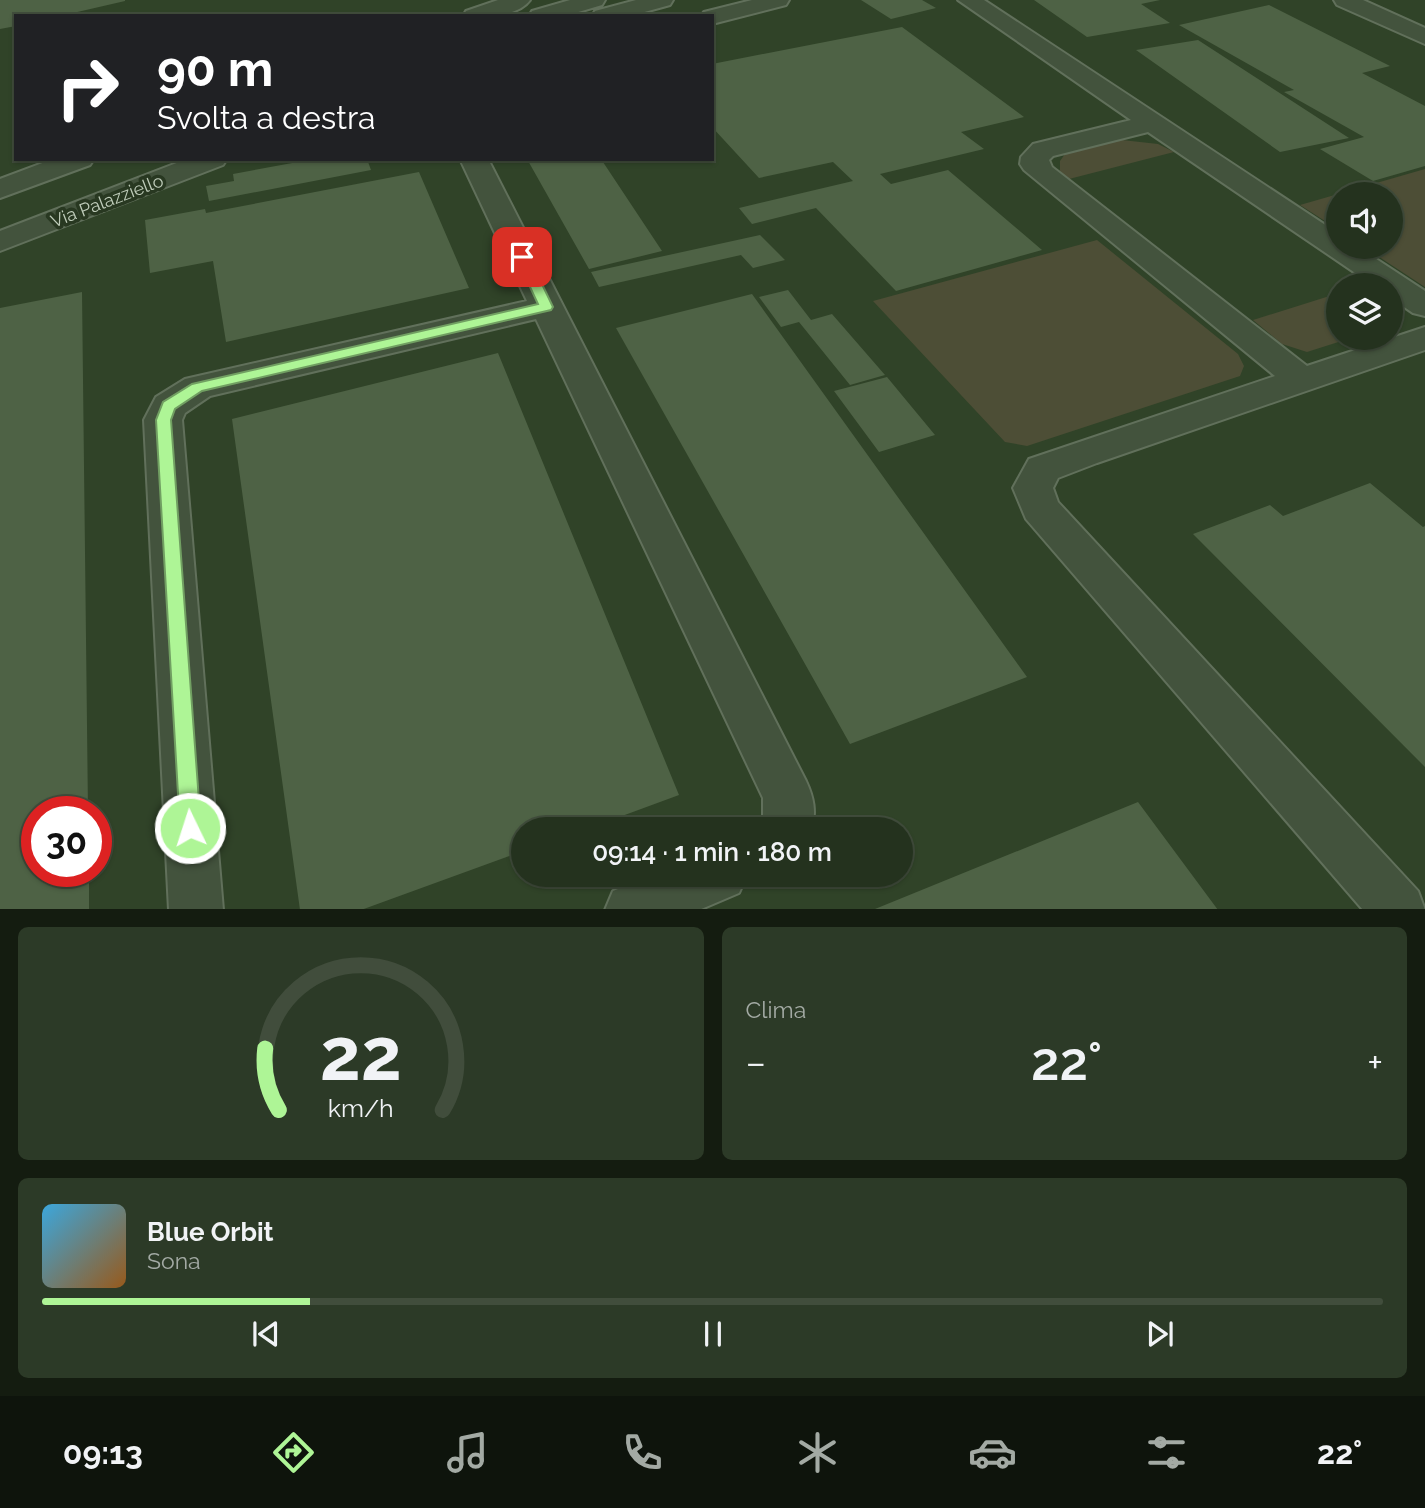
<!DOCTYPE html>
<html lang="it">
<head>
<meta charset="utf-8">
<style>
  body { margin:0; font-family:Raleway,sans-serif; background:#2c3a27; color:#f1f3f6; height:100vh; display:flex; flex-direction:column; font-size:26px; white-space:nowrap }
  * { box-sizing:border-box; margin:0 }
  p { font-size:23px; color:#a3aaa4 }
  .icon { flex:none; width:38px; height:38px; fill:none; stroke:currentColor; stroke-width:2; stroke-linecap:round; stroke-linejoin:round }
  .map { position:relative; height:909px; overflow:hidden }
  .side { display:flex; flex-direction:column; gap:18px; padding:18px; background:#141c10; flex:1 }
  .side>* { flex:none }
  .banner { position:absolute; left:14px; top:14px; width:700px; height:147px; border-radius:0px; box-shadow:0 2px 5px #0004,0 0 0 2px #414d3c; background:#202124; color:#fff; overflow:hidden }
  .buttons { position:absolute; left:1326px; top:182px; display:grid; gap:14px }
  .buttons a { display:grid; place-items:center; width:77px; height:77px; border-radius:50%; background:#24321e; box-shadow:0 2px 5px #0004,0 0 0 2px #414d3c; font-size:35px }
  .speed { position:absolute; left:21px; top:796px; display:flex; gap:14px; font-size:35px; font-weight:700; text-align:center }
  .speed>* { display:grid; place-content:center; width:91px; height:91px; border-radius:50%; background:#24321e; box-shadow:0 2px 5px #0004,0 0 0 2px #414d3c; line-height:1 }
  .speed .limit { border:10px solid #d22; background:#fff; color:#111 }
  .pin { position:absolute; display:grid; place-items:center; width:60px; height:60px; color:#fff; margin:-30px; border-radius:14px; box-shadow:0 4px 10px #0006 }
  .me { position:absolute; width:77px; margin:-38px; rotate:356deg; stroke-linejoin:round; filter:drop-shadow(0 0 5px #0008) }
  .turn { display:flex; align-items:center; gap:24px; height:147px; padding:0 28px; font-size:32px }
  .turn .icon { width:91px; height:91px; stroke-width:2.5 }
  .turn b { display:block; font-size:49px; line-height:60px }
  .big { font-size:52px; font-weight:600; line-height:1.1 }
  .side .widget { flex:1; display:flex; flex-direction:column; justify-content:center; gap:10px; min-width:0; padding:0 24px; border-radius:10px; background:#2c3a27 }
  .side .dial { align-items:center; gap:0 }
  .dial svg { height:182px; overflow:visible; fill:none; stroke:#414d3c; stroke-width:7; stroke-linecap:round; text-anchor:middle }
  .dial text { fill:#f1f3f6; stroke:none }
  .song { display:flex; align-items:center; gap:21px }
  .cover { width:84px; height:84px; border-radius:10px; background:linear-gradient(135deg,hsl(200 70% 55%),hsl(30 70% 35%)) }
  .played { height:7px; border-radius:4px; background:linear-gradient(90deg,#aef596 20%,#414d3c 20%) }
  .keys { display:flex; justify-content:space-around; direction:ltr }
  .heat { display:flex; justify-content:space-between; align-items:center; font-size:38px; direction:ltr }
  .side .tiles { flex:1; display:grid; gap:18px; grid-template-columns:1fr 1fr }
  .widget:last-child { grid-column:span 2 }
  .trip { position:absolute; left:511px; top:817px; width:402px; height:70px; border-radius:35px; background:#24321e; box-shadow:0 2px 5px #0004,0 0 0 2px #414d3c; font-weight:600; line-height:70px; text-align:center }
  .menu { display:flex; height:112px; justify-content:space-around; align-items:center; background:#0e140c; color:#a3aaa4 }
  .menu .icon { width:49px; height:49px }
  .menu .active { color:#aef596 }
  .menu b { font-size:32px; color:#f1f3f6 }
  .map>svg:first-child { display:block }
  .green { fill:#4d4e36 }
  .building { fill:#4e6245 }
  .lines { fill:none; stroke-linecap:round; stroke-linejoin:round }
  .minor-casing { stroke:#61705b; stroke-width:4 }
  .minor { fill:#43533d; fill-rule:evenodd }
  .route { fill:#aef596; stroke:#719f62; stroke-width:2 }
  .labels { text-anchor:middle; stroke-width:7; stroke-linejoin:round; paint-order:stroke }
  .far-street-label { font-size:18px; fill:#bfccba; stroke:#283821 }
</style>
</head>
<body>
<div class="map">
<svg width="1425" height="910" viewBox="0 0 1425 910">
  <rect width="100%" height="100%" fill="#304328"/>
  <path class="green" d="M 1122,140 L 1158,144 L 1174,152 L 1069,179 L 1060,172 L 1060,161 L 1065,154 Z
    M 1425,169 L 1425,287 L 1364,247 L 1391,247 L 1391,194 L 1339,194 L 1339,230 L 1300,205 Z
    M 1097,240 L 1238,354 L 1244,366 L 1240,376 L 1027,446 L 1005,442 L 873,301 Z
    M 1339,293 L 1339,338 L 1351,338 L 1307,352 L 1282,344 L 1253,320 Z"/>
  <path class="building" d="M 0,0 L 125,0 L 125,1 L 60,16 L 16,16 L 16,26 L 0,29 Z
    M 861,0 L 922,0 L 936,8 L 891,19 Z
    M 1034,0 L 1160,0 L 1141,4 L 1170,23 L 1087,37 Z
    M 1269,5 L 1390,66 L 1362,73 L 1425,106 L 1425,166 L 1373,181 L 1320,149 L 1364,137 L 1284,92 L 1294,90 L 1179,25 Z
    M 902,27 L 1024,117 L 961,132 L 984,149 L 880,174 L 891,184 L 948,170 L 1042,250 L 896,291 L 816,208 L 752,224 L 739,208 L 853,181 L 833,162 L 759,178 L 712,127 L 712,64 Z
    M 1198,40 L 1349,138 L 1280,152 L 1136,50 Z
    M 314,159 L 367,159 L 371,170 L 209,201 L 206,186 L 234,181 L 233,174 Z
    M 527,159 L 601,159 L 662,251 L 589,269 Z
    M 419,172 L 469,288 L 226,342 L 213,261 L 150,273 L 145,220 L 205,209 L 206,213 Z
    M 760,235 L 785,260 L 753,268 L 741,255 L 599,287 L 591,272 Z
    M 788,290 L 811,320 L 832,314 L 885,375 L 850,385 L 799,322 L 781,327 L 759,297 Z
    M 82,292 L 88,812 L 37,812 L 37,872 L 89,872 L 89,910 L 0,910 L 0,308 Z
    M 752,294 L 1027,677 L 850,744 L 616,328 Z
    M 498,353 L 679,795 L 584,830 L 523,830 L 523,851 L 361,910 L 300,910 L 232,419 Z
    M 887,377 L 906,400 L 935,435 L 879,452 L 834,391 Z
    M 1370,483 L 1423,527 L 1425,526 L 1425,767 L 1193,534 L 1270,505 L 1283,516 Z
    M 1138,802 L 1218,910 L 875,910 L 875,909 Z"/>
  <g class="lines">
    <g class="minor-casing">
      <path id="minor" d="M 498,0 L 530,0 C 517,18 483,16 463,16 L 466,11 Z
        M 570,0 L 605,0 L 602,5 L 565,16 L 529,16 L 532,11 Z
        M 636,0 L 673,0 L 670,5 L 630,16 L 592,16 L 595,11 Z
        M 752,0 L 789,0 L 786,5 L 712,24 L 712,16 L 701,16 L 704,12 Z
        M 958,0 L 984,0 L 1339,234 L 1339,247 L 1358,247 L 1425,291 L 1425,316 L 1413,313 L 1391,298 L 1391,285 L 1373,285 L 1148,132 L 1053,156 L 1049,160 L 1052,167 L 1307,366 L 1425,327 L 1425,350 L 1097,463 L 1058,478 L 1053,488 L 1058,502 L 1418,891 L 1425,910 L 1363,910 L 1026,519 L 1013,488 L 1029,459 L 1275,376 L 1024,170 L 1020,164 L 1021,157 L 1033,144 L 1131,120 Z
        M 1334,0 L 1363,0 L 1425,28 L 1425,44 L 1337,5 Z
        M 53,159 L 94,159 L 90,165 L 0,198 L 0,179 Z
        M 187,159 L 227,159 L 223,165 L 0,251 L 0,231 Z
        M 460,159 L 488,159 L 806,781 C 814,798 816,811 812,830 L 760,830 L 763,817 L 763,798 L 536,319 L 210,396 L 185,413 L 182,420 L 223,910 L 169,910 L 144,420 L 156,397 L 185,379 L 527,301 Z
        M 653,875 L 747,875 L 739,893 L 699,910 L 605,910 L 613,891 Z"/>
    </g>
    <use href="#minor" class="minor"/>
  </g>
  <path class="route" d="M 522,254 L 529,257 L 553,307 L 551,310 L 202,391 L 175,409 L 171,420 L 201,828 L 198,835 L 190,838 L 183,835 L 180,828 L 156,420 L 163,402 L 192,384 L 538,304 L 516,257 Z"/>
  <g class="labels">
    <g class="far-street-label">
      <text transform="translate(107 201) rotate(-21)" y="6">Via Palazziello</text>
    </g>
  </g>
</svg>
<div class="buttons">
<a><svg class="icon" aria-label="sound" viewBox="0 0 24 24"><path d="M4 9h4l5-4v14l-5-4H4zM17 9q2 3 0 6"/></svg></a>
<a><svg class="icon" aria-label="layers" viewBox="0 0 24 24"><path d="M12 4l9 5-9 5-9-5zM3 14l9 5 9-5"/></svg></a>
</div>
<div class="speed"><div class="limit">30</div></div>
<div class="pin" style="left:522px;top:257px;background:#d93025"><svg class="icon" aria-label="arrive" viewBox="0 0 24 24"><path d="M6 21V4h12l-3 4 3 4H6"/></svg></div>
<svg class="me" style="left:190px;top:828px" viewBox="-20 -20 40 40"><circle r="17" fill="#aef596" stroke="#fff" stroke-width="3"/><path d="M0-11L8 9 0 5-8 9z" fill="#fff"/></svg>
<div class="trip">09:14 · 1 min · 180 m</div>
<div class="banner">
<div class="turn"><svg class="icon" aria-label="right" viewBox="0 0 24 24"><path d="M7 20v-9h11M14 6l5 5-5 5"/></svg><div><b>90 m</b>Svolta a destra</div></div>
</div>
</div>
<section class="side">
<div class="tiles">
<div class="widget dial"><svg viewBox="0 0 100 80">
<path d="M14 69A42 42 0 1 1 86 69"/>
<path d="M14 69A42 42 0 0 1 8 42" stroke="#aef596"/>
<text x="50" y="56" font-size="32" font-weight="700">22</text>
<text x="50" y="72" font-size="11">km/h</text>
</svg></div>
<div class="widget"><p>Clima</p>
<div class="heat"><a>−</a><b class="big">22°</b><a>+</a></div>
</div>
<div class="widget">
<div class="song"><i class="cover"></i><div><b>Blue Orbit</b><p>Sona</p></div></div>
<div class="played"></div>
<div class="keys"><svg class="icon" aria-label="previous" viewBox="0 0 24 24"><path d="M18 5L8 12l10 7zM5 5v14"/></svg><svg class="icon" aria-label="pause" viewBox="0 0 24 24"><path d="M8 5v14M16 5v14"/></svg><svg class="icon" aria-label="next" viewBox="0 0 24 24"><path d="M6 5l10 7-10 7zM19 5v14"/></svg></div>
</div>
</div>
</section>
<nav class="menu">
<b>09:13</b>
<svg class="icon active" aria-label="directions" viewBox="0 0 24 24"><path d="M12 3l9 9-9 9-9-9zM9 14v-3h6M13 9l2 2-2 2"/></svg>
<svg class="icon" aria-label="music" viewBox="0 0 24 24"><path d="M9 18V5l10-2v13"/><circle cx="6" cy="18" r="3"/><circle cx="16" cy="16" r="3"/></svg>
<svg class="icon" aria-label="phone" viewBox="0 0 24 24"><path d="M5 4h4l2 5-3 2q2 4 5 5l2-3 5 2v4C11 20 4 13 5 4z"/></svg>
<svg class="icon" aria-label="climate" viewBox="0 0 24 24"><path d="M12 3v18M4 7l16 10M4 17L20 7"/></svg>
<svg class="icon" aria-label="car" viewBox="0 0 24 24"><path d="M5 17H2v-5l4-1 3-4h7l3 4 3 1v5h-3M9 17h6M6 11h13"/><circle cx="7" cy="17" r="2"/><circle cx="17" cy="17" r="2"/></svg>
<svg class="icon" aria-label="filters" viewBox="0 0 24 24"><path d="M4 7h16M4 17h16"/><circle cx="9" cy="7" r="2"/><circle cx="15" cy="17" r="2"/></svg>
<b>22°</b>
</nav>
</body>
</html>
